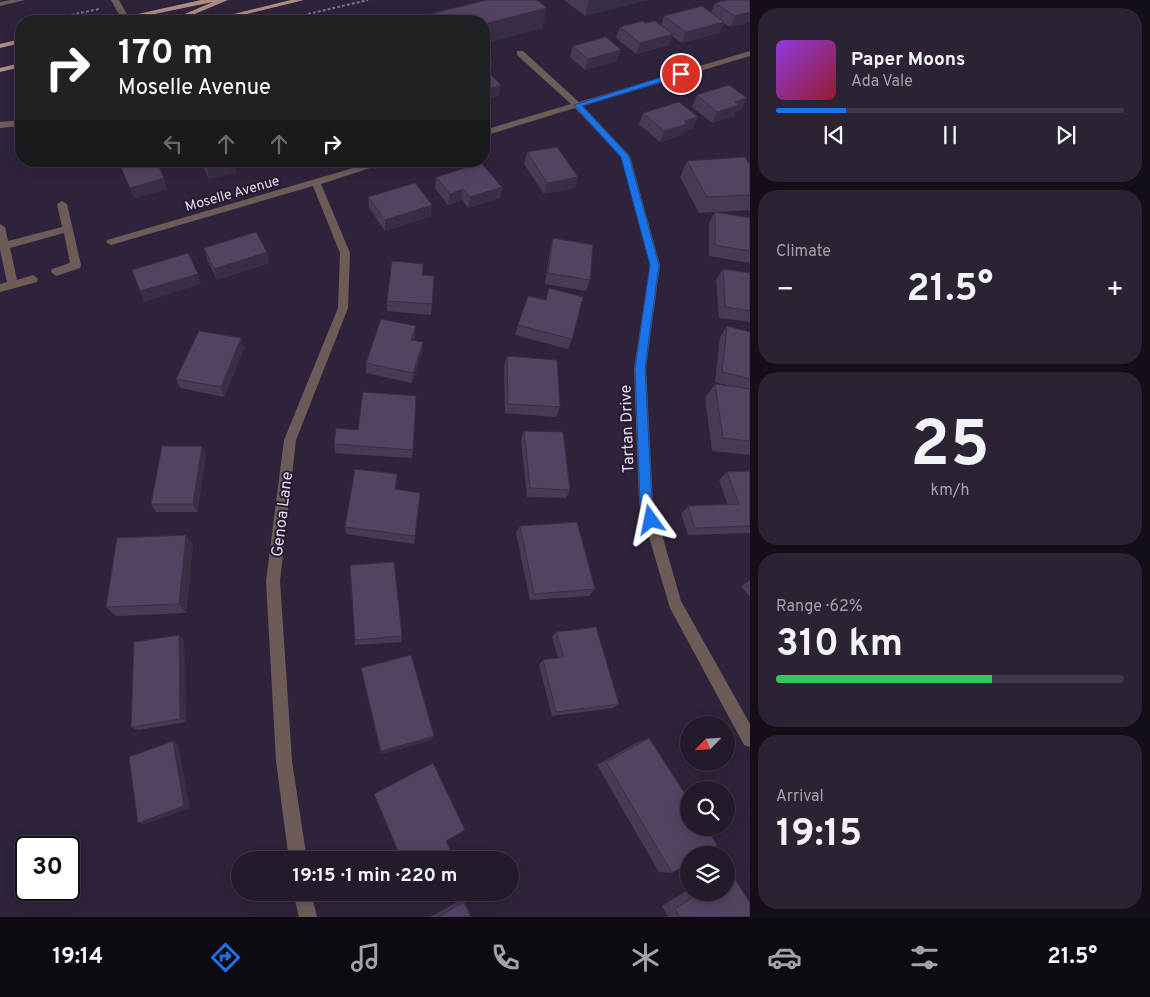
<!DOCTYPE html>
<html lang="en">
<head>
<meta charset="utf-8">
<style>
  body { margin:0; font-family:Overpass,sans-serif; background:#2b2334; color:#f1f3f6; height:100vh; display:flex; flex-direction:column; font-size:19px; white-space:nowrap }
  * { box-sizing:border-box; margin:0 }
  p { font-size:16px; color:#a3a1a9 }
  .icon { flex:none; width:28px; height:28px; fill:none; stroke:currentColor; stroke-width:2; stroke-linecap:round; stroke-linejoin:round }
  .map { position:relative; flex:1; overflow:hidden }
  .drawer { display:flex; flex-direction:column; gap:8px; padding:8px; background:#130e18; width:400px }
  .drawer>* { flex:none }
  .guide { position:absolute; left:15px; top:15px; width:475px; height:152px; border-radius:20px; box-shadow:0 2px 12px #0003,0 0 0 1px #403848; background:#202124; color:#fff; overflow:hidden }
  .needle { width:32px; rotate:245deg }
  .fabs { position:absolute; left:680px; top:716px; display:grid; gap:10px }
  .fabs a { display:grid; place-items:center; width:55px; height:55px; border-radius:50%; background:#231a2c; box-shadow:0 2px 12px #0003,0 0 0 1px #403848; font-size:25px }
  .speed { position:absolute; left:15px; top:836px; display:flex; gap:10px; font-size:25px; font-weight:700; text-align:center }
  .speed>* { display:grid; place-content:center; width:65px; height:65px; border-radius:50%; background:#231a2c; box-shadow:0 2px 12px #0003,0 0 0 1px #403848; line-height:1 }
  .speed .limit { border:2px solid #111; border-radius:8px; background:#fff; color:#111 }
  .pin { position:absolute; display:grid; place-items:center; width:42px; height:42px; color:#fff; margin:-21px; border:2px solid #fff; border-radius:50%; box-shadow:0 1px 5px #0007 }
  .me { position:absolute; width:55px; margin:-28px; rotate:348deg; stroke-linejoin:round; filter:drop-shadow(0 0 4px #0008) }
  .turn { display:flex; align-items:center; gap:18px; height:105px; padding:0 20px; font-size:22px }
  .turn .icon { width:65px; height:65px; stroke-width:2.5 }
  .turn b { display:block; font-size:35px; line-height:42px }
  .lanes { display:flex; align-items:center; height:48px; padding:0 20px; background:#0003; justify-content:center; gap:25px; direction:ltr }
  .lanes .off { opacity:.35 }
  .big { font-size:38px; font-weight:700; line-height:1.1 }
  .drawer .widget { flex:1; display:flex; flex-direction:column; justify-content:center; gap:8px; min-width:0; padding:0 18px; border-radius:20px; background:#2b2334 }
  .drawer .dial { align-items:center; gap:0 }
  .dial b { font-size:65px; line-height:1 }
  .song { display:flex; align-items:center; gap:15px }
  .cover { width:60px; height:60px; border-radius:8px; background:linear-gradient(135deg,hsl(270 70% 55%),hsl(350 70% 35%)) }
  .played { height:5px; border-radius:2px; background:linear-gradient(90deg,#1a73e8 20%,#403848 20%) }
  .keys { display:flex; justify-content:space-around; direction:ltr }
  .heat { display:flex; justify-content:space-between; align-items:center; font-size:28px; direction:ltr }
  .charge { height:8px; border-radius:4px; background:linear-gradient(90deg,#34c759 62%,#403848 0) }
  .trip { position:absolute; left:231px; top:851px; width:288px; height:50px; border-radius:25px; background:#231a2c; box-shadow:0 2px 12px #0003,0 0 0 1px #403848; font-weight:700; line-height:50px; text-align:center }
  .tabs { display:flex; height:80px; justify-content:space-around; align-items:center; background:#0e0a12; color:#a3a1a9 }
  .tabs .icon { width:35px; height:35px }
  .tabs .current { color:#1a73e8 }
  .tabs b { font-size:22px; color:#f1f3f6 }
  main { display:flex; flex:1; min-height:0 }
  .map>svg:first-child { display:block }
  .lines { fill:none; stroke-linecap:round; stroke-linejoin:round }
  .path { stroke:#7c7286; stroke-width:2; stroke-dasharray:3 2; stroke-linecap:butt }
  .lane { fill:#6d5b57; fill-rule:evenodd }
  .street { fill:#6d5b57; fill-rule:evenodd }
  .primary { fill:#af8b83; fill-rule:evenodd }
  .wall { fill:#473a54 }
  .shaded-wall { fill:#392f45 }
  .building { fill:#524362; stroke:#392f45 }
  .route { fill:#1a73e8; stroke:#114b97 }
  .labels { text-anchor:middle; stroke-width:4; stroke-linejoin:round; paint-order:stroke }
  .far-street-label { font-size:14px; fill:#e3dcec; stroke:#261a31 }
  .street-label { font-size:16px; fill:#e3dcec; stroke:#261a31 }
</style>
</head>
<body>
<main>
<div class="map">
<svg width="750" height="917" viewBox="0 0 750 917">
  <rect width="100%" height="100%" fill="#2f233b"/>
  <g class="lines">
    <path class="path" d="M 308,14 L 368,0
      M 42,21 L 99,9"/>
    <path class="lane" d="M 10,0 L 25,0 L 0,6 L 0,2 Z
      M 21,120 L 21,126 L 0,128 L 0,122 Z
      M 62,201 L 67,204 L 81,265 L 80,268 L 56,276 L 51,272 L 52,269 L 70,263 L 64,233 L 10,248 L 17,280 L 33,275 L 38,279 L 37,282 L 0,292 L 0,284 L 7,282 L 0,250 L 0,224 L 5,227 L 8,241 L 62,227 L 57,204 Z"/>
    <path class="street" d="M 111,0 L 119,0 L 129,18 L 128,20 L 122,20 Z
      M 517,51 L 523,51 L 579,102 L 750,51 L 750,56 L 583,106 L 630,156 L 660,265 L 646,368 L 653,503 L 681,601 L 750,724 L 750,747 L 744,745 L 670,608 L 639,503 L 634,368 L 650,265 L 621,157 L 575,108 L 484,136 L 484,130 L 571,104 L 517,55 Z
      M 377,161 L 392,161 L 321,184 L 350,253 L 348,308 L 296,440 L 280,581 L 292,761 L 307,860 L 289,860 L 276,761 L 266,581 L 284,440 L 338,308 L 340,253 L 313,186 L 111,245 L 106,242 L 107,240 Z
      M 293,892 L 311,892 L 317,917 L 299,917 Z"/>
    <path class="primary" d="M 201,0 L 228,0 L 178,21 L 168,21 L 213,2 L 120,21 L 106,21 Z
      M 291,0 L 304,0 L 218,21 L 205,21 Z
      M 21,39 L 21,43 L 0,48 L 0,44 Z
      M 21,63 L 21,67 L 0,72 L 0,68 Z"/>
  </g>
  <path class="wall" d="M 564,0 L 647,0 L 585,16 Z
    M 750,0 L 750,22 L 730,27 L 724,23 L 719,33 L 682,43 L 672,36 L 669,45 L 636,54 L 616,38 L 620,27 L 646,23 L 661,25 L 664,16 L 711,13 L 715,3 Z
    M 573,46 L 617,61 L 585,70 L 570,57 Z
    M 697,95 L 741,110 L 736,111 L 734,116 L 712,123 L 692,107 Z
    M 643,113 L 693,128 L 684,131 L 682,135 L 660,142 L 639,124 Z
    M 527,152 L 578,177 L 575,188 L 544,194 L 524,164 Z
    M 200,161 L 234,161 L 236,172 L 209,179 Z
    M 687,161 L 750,165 L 750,210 L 699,213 L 680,177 Z
    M 436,177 L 502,187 L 500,198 L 468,208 L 462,200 L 448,205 L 435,188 Z
    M 368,197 L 431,216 L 385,231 L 369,208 Z
    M 715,212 L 750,218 L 750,263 L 709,256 L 709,223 Z
    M 553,238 L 590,280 L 586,291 L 545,284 L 550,249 Z
    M 204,248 L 267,252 L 269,263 L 217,280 L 207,259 Z
    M 723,269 L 750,273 L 750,322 L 719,318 L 716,280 Z
    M 422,275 L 432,304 L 431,315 L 387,311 L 387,301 Z
    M 518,325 L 572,339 L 568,349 L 515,335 Z
    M 416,326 L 414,340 L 422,352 L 412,383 L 366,373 L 366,363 Z
    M 727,326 L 750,332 L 750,455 L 712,451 L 705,398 L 715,384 L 734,387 L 715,382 L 720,337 Z
    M 241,338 L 244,349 L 224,397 L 180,388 L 176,379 Z
    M 507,356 L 560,407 L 556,417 L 505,413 L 504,366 Z
    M 416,396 L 412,458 L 335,453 L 334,444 Z
    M 524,431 L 570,490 L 566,498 L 527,497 L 521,440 Z
    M 206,455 L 197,512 L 156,512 L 151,504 Z
    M 750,471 L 750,533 L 688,535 L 681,514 L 688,506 L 728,505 L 719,480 L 727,472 Z
    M 397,474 L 396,489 L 420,493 L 414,544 L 346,534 L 345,527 Z
    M 520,526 L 595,589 L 589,596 L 530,600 L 516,533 Z
    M 186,535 L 193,545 L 186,613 L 116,616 L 106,607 Z
    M 350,565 L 402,636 L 401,642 L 355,645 Z
    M 750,580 L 750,597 L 741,586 Z
    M 556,632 L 619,704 L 613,708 L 552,716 L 539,665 L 543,660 L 558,658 L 552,637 Z
    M 179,635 L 184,641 L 186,722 L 138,730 L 131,727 Z
    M 361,668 L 432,740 L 381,754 L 362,672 Z
    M 649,738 L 672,873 L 659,872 L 597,765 L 638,742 Z
    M 374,794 L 446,841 L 455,860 L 401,860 Z
    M 726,873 L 731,873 L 750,917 L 668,917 L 662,906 L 689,889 L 689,892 L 726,892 Z
    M 461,900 L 464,902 L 471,917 L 430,917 Z"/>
  <path class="shaded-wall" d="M 589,0 L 647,0 L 585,16 Z
    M 547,8 L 542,28 L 484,44 L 484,24 Z
    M 750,12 L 750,22 L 730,27 L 735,16 Z
    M 724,22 L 719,33 L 682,43 L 686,32 Z
    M 673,34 L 669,45 L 636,54 L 640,43 Z
    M 621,50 L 617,61 L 585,70 L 588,59 Z
    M 492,61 L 492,67 L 484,69 L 484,63 Z
    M 501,85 L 499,96 L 484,101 L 484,90 Z
    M 747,98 L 741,110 L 736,111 L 734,116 L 712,123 L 717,112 L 735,102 Z
    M 698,117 L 693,128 L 684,131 L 682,135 L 660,142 L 664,131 L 684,121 Z
    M 232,161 L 234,161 L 236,172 L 209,179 L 207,168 Z
    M 578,177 L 575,188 L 544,194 L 547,183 Z
    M 164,178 L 167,189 L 134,199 L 130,188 Z
    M 502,187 L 500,198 L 468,208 L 470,197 Z
    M 463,189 L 462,200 L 448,205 L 450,194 Z
    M 432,205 L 431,216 L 385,231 L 385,220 Z
    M 267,252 L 269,263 L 217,280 L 214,269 Z
    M 198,274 L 201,284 L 144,302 L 140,291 Z
    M 416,326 L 415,337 L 411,350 L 411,340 Z
    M 241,338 L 244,349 L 224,397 L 221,387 Z
    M 423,342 L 422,352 L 412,383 L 413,373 Z
    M 202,446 L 206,455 L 197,512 L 193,504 Z
    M 186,535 L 193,545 L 186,613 L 179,604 Z
    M 179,635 L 184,641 L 186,722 L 180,719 Z
    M 434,736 L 432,740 L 381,754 L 381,751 Z
    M 173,741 L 178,744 L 190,808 L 145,824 L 138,823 Z"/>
  <path class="building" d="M 487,0 L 537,0 L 547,8 L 484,24 L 484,21 L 401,21 Z
    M 727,0 L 750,0 L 750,12 L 735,16 L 715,3 Z
    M 702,6 L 724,22 L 686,32 L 664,16 Z
    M 642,21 L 646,23 L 655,21 L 673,34 L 640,43 L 620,27 Z
    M 606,37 L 621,50 L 588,59 L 573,46 Z
    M 484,53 L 492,61 L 484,63 Z
    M 487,71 L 501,85 L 484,90 L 484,72 Z
    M 729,85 L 747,98 L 735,102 L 739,105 L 717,112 L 697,95 Z
    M 679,102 L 698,117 L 684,121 L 687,124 L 664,131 L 643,113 Z
    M 557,147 L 578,177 L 547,183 L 527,152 Z
    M 745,157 L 750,165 L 750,195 L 707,197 L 687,161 Z
    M 118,161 L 156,161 L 164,178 L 130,188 Z
    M 203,161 L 232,161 L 207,168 Z
    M 481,163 L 502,187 L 470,197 L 463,189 L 450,194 L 436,177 Z
    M 415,183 L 432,205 L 385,220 L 368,197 Z
    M 715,212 L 750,218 L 750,251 L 715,245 Z
    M 256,232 L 267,252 L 214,269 L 204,248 Z
    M 553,238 L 593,245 L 590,280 L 548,273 Z
    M 188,253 L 198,274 L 140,291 L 132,270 Z
    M 392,261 L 423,264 L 422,275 L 434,276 L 432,304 L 387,301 Z
    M 723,269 L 750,273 L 750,311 L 725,307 Z
    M 549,288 L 583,297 L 572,339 L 518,325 L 528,296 L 546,300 Z
    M 381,319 L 416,326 L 411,340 L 423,342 L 413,373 L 366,363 Z
    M 727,326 L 750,332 L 750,379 L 722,372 Z
    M 199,331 L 241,338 L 221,387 L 176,379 Z
    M 507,356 L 557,360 L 560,407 L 508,404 Z
    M 715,384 L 750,389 L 750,441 L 723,438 Z
    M 363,392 L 416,396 L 413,450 L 334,444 L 336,428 L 358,430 Z
    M 524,431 L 563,432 L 570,490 L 530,488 Z
    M 162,446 L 202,446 L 193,504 L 151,504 Z
    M 355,469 L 397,474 L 395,489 L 420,493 L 415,536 L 345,527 Z
    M 750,471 L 750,526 L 695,528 L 688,506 L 739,504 L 727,472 Z
    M 577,522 L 595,589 L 534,594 L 520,526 Z
    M 186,535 L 179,604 L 106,607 L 117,538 Z
    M 394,562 L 402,636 L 355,640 L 350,565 Z
    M 596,627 L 619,704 L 556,712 L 543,660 L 564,657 L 556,632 Z
    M 179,635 L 180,719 L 131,727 L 134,642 Z
    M 411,655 L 434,736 L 381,751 L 361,668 Z
    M 649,738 L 689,800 L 689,828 L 706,828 L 717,845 L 701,855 L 689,855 L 689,863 L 672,873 L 606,762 Z
    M 173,741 L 184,806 L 138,823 L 129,757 Z
    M 433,763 L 465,830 L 446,841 L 455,860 L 402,860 L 374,794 Z
    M 731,873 L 750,903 L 750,917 L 680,917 L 675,909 L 701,892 L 726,892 L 726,876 Z
    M 464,902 L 471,917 L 438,917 Z"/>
  <path class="route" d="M 681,71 L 685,74 L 684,75 L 582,106 L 629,156 L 659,265 L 645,368 L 652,503 L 657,520 L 651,525 L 646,524 L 640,503 L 635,368 L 650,265 L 621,157 L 574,105 Z"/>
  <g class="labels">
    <g class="far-street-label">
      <text transform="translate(232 193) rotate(-16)" y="5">Moselle Avenue</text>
    </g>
    <g class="street-label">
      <text transform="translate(626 429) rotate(-92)" y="6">Tartan Drive</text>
      <text transform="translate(281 514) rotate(-83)" y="6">Genoa Lane</text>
    </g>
  </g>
</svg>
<div class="fabs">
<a><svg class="needle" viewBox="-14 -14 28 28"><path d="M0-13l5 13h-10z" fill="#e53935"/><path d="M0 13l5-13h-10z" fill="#a3a1a9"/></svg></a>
<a><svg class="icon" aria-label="search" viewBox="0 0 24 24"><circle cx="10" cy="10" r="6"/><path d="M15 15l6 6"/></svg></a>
<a><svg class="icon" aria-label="layers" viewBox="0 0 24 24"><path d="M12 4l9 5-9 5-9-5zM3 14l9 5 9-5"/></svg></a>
</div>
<div class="speed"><div class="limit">30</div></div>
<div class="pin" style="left:681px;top:74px;background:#d93025"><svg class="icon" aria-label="arrive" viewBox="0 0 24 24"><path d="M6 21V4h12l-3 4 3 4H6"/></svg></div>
<svg class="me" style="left:651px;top:520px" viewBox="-20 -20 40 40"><path d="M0-17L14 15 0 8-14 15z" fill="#1a73e8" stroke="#fff" stroke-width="4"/></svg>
<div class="trip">19:15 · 1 min · 220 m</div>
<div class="guide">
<div class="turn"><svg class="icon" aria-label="right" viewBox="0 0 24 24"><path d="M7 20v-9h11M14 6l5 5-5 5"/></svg><div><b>170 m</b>Moselle Avenue</div></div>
<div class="lanes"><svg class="icon off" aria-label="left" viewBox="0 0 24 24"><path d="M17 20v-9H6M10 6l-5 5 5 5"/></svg><svg class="icon off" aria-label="ahead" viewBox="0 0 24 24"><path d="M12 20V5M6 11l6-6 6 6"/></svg><svg class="icon off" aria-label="ahead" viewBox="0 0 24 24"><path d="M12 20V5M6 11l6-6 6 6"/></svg><svg class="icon" aria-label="right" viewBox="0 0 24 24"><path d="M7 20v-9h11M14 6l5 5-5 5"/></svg></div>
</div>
</div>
<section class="drawer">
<div class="widget">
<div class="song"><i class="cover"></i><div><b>Paper Moons</b><p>Ada Vale</p></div></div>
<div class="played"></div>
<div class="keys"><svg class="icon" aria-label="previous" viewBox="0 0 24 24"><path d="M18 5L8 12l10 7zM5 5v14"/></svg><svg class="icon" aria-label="pause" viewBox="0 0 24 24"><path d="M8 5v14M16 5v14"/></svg><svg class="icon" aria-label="next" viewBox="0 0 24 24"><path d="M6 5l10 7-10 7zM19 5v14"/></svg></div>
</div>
<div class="widget"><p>Climate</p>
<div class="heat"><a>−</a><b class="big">21.5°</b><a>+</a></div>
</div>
<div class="widget dial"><b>25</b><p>km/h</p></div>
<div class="widget"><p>Range · 62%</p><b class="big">310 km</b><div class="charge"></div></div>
<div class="widget"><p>Arrival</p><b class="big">19:15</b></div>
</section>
</main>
<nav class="tabs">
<b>19:14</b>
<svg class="icon current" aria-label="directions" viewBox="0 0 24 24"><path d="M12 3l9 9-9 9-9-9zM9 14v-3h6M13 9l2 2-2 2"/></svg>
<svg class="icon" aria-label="music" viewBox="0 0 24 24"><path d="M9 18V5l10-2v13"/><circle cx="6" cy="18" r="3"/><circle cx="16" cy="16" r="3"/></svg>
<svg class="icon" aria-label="phone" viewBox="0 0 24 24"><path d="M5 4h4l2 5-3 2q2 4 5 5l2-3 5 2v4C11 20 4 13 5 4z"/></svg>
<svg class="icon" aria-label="climate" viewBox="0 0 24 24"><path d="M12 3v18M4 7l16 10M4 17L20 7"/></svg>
<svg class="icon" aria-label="car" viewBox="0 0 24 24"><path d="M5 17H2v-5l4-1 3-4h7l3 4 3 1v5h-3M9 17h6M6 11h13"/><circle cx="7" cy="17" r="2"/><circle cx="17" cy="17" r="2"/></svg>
<svg class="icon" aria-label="filters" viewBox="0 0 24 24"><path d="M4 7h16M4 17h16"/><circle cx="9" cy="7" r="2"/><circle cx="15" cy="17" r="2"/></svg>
<b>21.5°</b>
</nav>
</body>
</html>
